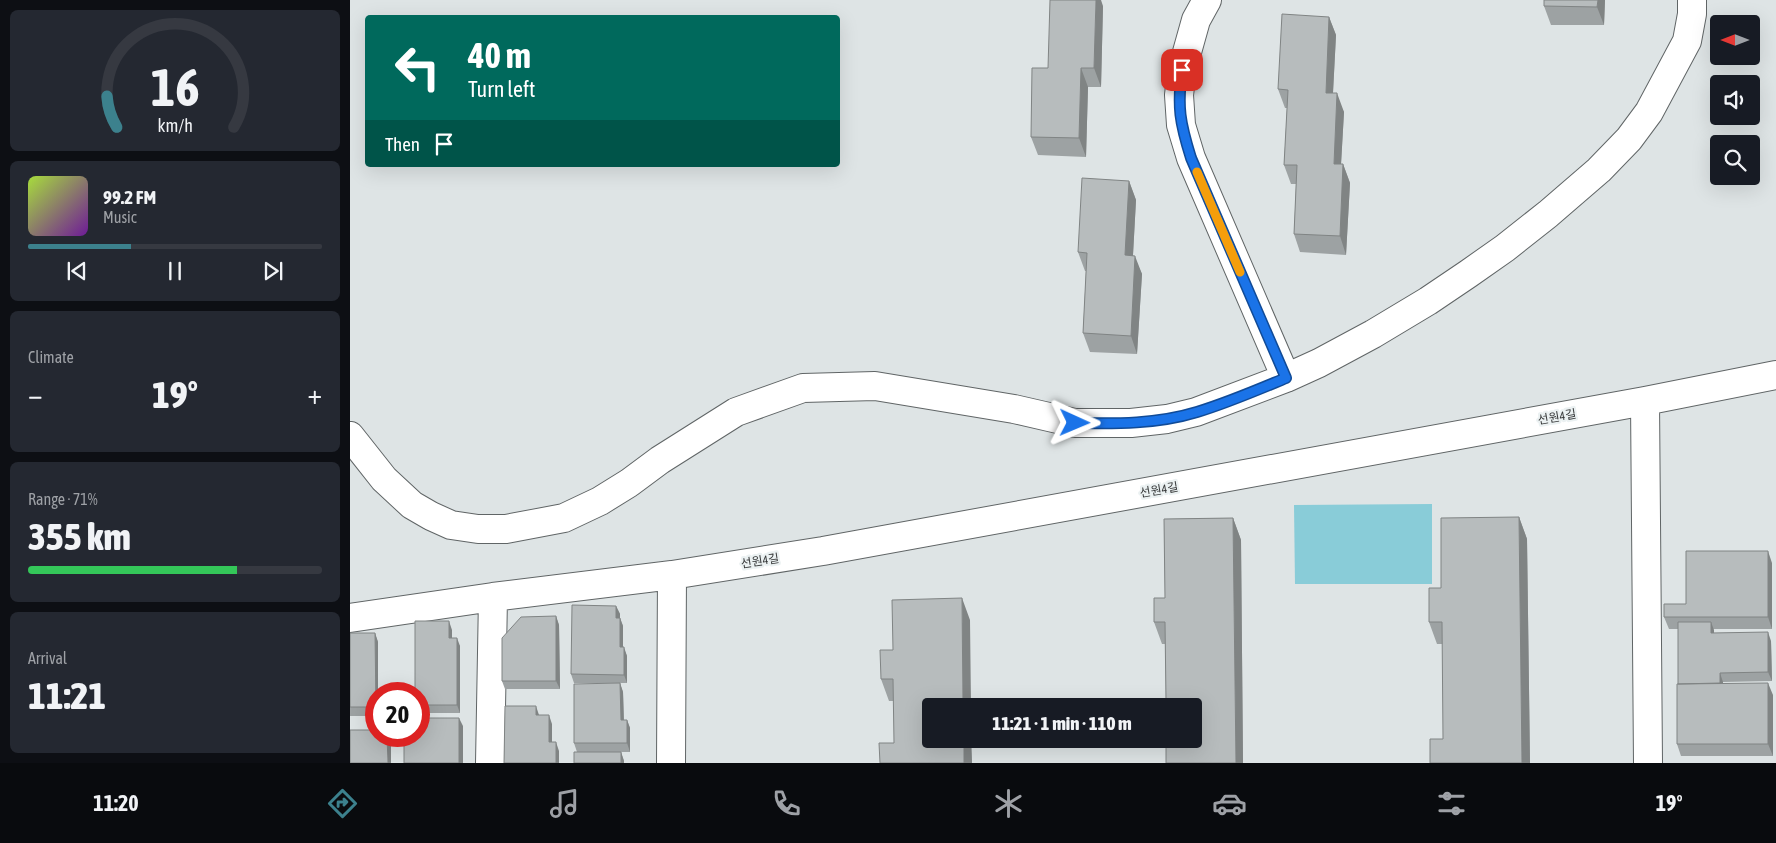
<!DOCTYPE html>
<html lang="en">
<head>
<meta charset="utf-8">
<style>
  body { margin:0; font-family:"Asap Condensed","Noto Sans KR",sans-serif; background:#242831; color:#f1f3f6; height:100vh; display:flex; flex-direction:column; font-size:19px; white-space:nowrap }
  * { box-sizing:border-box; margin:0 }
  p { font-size:16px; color:#9ea1a6 }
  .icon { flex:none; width:28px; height:28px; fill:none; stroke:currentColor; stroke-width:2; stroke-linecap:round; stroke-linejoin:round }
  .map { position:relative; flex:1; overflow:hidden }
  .drawer { display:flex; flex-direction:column; gap:10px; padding:10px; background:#0d0f14; width:350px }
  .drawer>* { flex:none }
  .hud { position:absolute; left:15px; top:15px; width:475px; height:152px; border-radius:5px; box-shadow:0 5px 20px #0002; background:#00695c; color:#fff; overflow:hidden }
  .needle { width:32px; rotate:270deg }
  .tools { position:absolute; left:1360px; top:15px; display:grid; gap:10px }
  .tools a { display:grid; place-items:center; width:50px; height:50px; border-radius:5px; background:#171b24; box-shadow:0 5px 20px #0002; font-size:25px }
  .speed { position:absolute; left:15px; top:682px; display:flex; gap:10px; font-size:25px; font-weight:700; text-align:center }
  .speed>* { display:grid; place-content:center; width:65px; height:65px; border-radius:50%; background:#171b24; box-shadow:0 5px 20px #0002; line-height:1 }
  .speed .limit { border:8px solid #d22; background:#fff; color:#111 }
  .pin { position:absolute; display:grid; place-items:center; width:42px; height:42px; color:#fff; margin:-21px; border-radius:10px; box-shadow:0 2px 8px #0006 }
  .me { position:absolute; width:55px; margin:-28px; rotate:91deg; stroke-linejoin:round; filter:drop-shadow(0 0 4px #0008) }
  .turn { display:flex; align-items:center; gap:18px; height:105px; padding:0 20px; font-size:22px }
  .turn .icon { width:65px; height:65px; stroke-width:2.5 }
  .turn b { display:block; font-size:35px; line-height:42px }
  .then { display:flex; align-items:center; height:48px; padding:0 20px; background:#0003; gap:10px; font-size:19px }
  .big { font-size:38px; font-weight:800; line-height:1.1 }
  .drawer .tile { flex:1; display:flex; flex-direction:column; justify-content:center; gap:8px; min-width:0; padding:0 18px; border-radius:8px; background:#242831 }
  .drawer .dial { align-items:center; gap:0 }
  .dial svg { height:130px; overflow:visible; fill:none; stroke:#363941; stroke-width:7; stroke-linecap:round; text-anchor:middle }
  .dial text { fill:#f1f3f6; stroke:none }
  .song { display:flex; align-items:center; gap:15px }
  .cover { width:60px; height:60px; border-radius:8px; background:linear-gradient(135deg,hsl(80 70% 55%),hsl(280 70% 35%)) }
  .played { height:5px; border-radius:2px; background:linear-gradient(90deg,#3c818d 35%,#363941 35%) }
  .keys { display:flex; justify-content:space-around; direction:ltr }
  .heat { display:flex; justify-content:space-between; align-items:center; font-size:28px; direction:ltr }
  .charge { height:8px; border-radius:4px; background:linear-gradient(90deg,#34c759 71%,#363941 0) }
  .trip { position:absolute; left:572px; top:698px; width:280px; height:50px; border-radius:5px; background:#171b24; box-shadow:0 5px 20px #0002; font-weight:800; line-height:50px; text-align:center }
  .menu { display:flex; height:80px; justify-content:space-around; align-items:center; background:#090b0e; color:#9ea1a6 }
  .menu .icon { width:35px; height:35px }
  .menu .active { color:#3c818d }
  .menu b { font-size:22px; color:#f1f3f6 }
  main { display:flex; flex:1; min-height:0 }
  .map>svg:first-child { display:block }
  .green { fill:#89ccd8 }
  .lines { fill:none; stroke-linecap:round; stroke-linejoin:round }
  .minor-casing { stroke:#606566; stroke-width:30 }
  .minor { stroke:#fff; stroke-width:28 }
  .wall { fill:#9da2a3 }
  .shaded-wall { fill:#808484 }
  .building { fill:#b7bcbd; stroke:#808484 }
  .route-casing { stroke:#114b97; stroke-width:12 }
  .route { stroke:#1a73e8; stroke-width:9 }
  .slow { stroke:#f59e0b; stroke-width:9 }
  .labels { text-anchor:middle; stroke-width:4.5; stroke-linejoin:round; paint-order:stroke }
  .street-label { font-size:12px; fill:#37393a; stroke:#ebf1f2 }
</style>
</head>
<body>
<main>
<section class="drawer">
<div class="tile dial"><svg viewBox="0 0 100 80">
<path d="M14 69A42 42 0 1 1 86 69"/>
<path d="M14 69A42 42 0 0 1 8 50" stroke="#3c818d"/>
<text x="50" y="56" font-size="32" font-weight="700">16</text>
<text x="50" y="72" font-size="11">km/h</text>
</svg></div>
<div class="tile">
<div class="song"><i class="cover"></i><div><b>99.2 FM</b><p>Music</p></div></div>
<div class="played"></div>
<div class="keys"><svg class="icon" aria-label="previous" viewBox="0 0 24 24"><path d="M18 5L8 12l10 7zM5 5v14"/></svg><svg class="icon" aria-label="pause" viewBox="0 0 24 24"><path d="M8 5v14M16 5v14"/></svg><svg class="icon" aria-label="next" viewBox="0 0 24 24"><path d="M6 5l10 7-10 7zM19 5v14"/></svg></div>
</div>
<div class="tile"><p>Climate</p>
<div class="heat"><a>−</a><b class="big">19°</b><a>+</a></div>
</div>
<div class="tile"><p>Range · 71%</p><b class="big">355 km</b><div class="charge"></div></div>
<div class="tile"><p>Arrival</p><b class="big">11:21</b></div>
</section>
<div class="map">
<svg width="1426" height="763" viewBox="0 0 1426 763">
  <rect width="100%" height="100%" fill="#dee4e5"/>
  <path class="green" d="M 1082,504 L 1082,584 L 945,584 L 944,505 Z"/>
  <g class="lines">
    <g class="minor-casing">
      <path id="minor" d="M 857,0 L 846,20 L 832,70 L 829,95 L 831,125 L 841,158 L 936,378
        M 1295,401 L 1298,763
        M 0,436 L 34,479 L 62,505 L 81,516 L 101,525 L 128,529 L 156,529 L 214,518 L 250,501 L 279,483 L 310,460 L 386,412 L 453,388 L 525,386 L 664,409 L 725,423 L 781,423 L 817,419 L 846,412 L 936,378 L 969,363 L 1023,334 L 1078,301 L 1118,274 L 1155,248 L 1198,214 L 1249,170 L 1279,139 L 1299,112 L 1337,41 L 1342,14 L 1342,0
        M 0,618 L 143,597 L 322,575 L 473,551 L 1295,401 L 1426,375
        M 140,763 L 143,597
        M 321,763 L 322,575"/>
    </g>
    <use href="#minor" class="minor"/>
  </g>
  <path class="wall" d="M 1255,0 L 1254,25 L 1201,25 L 1194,6 Z
    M 753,6 L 751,87 L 738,87 L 736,157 L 688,155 L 681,137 L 698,68 Z
    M 979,17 L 986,35 L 983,93 L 994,112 L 991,164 L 993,164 L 1000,183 L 996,255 L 950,252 L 944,234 L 946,184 L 941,184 L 934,165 L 937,108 L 935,108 L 928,89 Z
    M 779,181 L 786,200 L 783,255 L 792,274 L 787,354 L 740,352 L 733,333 L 736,271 L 735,271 L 728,252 Z
    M 1169,517 L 1177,539 L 1180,763 L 1080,763 L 1093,739 L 1093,644 L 1087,644 L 1079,622 L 1091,588 Z
    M 883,518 L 891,540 L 893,763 L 816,763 L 816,747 L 811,747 L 808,739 L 844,739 L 844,706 L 803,706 L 803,700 L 816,700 L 815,644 L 812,644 L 804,622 L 804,598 L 815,598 L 814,519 Z
    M 1422,563 L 1422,629 L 1363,629 L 1364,633 L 1421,641 L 1422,681 L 1373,682 L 1373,683 L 1423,695 L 1423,756 L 1331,756 L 1327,744 L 1328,684 L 1328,629 L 1319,629 L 1314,617 L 1336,604 Z
    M 266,606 L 270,614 L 270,618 L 273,626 L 273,647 L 277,656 L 277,683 L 270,683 L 273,692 L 274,720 L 277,720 L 280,728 L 280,752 L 238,752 L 271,752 L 274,761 L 274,763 L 227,752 L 224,743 L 269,683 L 224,683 L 221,674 Z
    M 206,616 L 209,625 L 210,689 L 155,689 L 152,681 Z
    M 620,620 L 581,739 L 621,739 L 622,763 L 544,743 L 544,701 L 539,701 L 531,679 L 543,650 Z
    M 102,630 L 102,638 L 110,646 L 110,713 L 69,713 L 69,694 Z
    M 0,633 L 25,633 L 28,642 L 28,694 L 26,694 L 26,716 L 0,716 Z"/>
  <path class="shaded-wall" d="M 746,0 L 751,0 L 753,6 L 751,87 L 744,68 Z
    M 1248,0 L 1255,0 L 1254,25 L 1247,7 Z
    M 979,17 L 986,35 L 982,111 L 976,93 Z
    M 731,68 L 738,87 L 736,157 L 729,138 Z
    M 987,93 L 994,112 L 990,182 L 984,164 Z
    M 993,164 L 1000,183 L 996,255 L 990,236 Z
    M 779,181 L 786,200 L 782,273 L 775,255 Z
    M 785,256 L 792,274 L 787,354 L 781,336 Z
    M 1169,517 L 1177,539 L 1180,763 L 1172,763 Z
    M 883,518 L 891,540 L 893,763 L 886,763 Z
    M 1418,551 L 1422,563 L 1422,629 L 1418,617 Z
    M 612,598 L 620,620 L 621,706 L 613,706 Z
    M 266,606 L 270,614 L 270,626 L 266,618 Z
    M 206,616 L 209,625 L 210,689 L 206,681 Z
    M 270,618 L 273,626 L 273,656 L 270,647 Z
    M 99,621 L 102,630 L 102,646 L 99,638 Z
    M 1361,622 L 1364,630 L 1364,642 L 1361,633 Z
    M 1418,632 L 1421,641 L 1422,681 L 1418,672 Z
    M 25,633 L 28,642 L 28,694 L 26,694 L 26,709 L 26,707 Z
    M 107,638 L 110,646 L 110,713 L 107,705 Z
    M 274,647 L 277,656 L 277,683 L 274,675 Z
    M 1370,673 L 1373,682 L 1373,694 L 1370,685 Z
    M 270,683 L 273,692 L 274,728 L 271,720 Z
    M 1418,683 L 1423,695 L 1423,756 L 1418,744 Z
    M 186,706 L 189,715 L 186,715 Z
    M 199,715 L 202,724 L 202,751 L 199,742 Z
    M 109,718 L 113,726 L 113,763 L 109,763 Z
    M 277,720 L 280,728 L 280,752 L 277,743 Z
    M 37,736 L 40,736 L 41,738 L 41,763 L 38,763 Z
    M 614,739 L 621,739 L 622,763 L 614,763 Z
    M 206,742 L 209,751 L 209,763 L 206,763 Z
    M 271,752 L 274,761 L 274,763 L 271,763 Z"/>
  <path class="building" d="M 700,0 L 746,0 L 744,68 L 731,68 L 729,138 L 681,137 L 682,68 L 698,68 Z
    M 1194,0 L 1248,0 L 1247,7 L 1194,6 Z
    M 932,14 L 979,17 L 976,93 L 987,93 L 984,164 L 993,164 L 990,236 L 944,234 L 947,165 L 934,165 L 938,90 L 928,89 Z
    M 732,178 L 779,181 L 775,255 L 785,256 L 781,336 L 733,333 L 737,253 L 728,252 Z
    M 1169,517 L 1172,763 L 1080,763 L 1080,739 L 1093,739 L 1092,622 L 1079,622 L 1079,588 L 1091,588 L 1091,518 Z
    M 883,518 L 886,763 L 816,763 L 816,739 L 844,739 L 844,706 L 803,706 L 803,700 L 816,700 L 815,622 L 804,622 L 804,598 L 815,598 L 814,519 Z
    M 1336,551 L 1418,551 L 1418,617 L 1314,617 L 1314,604 L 1336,604 Z
    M 612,598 L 613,706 L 581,706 L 581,739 L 614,739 L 614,763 L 530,763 L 529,743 L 544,743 L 543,679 L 531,679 L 530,650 L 543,650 L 542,600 Z
    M 222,605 L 266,606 L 266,618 L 270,618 L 270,647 L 274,647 L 274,675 L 221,674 Z
    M 206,616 L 206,681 L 152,681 L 152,638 L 171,617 Z
    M 65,621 L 99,621 L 99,638 L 107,638 L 107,705 L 69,705 L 69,694 L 65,694 Z
    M 1328,622 L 1361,622 L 1361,633 L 1418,632 L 1418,672 L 1370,673 L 1370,683 L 1328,684 Z
    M 0,633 L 25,633 L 26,707 L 0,707 Z
    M 270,683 L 271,720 L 277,720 L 277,743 L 224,743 L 224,684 Z
    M 1418,683 L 1418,744 L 1327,744 L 1327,684 Z
    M 155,706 L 186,706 L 186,715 L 199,715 L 199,742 L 206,742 L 206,763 L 154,763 Z
    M 69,718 L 109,718 L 109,763 L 54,763 L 54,736 L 69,736 Z
    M 0,730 L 26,730 L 26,736 L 37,736 L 38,763 L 0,763 Z
    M 224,752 L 271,752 L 271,763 L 224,763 Z"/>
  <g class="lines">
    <g class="route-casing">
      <path id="route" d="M 725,423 C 766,424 808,424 847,412 C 877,403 907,390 936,378 L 841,158 C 830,123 827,107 832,70"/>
    </g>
    <use href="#route" class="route"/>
    <path class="slow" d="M 847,172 L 890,272"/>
  </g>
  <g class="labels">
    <g class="street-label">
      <text transform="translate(1207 417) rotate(-10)" y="4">선원4길</text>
      <text transform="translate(809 490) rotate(-10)" y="4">선원4길</text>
      <text transform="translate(410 561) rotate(-9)" y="4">선원4길</text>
    </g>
  </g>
</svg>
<div class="tools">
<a><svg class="needle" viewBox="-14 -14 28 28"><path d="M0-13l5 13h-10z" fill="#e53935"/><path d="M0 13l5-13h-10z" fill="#9ea1a6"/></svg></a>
<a><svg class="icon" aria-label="sound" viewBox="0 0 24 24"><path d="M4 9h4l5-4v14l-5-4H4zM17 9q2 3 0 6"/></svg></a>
<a><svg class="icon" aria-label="search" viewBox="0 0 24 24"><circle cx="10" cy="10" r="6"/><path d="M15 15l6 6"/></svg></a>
</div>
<div class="speed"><div class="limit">20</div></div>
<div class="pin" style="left:832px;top:70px;background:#d93025"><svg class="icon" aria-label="arrive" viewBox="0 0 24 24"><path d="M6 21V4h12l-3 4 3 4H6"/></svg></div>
<svg class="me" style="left:725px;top:423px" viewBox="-20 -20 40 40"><path d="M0-17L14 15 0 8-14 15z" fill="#1a73e8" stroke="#fff" stroke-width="4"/></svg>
<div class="trip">11:21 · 1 min · 110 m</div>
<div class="hud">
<div class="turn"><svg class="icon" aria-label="left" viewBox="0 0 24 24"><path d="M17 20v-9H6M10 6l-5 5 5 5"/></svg><div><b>40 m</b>Turn left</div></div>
<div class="then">Then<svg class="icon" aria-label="arrive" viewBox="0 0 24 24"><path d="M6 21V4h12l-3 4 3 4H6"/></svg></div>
</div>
</div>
</main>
<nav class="menu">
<b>11:20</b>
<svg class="icon active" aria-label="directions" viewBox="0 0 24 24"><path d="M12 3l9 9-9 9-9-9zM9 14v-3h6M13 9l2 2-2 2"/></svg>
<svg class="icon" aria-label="music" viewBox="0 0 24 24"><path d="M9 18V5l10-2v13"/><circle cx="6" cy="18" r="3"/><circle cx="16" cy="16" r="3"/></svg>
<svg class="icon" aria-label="phone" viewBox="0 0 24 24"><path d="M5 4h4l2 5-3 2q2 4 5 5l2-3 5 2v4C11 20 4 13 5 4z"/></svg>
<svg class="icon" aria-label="climate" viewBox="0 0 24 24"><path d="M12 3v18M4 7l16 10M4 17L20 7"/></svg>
<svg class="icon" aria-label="car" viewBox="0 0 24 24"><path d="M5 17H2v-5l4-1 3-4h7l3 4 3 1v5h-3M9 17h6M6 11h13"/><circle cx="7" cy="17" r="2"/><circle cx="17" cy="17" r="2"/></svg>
<svg class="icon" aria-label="filters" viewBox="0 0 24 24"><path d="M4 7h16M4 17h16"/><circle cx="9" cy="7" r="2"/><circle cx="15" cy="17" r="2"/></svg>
<b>19°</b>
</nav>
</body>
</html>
